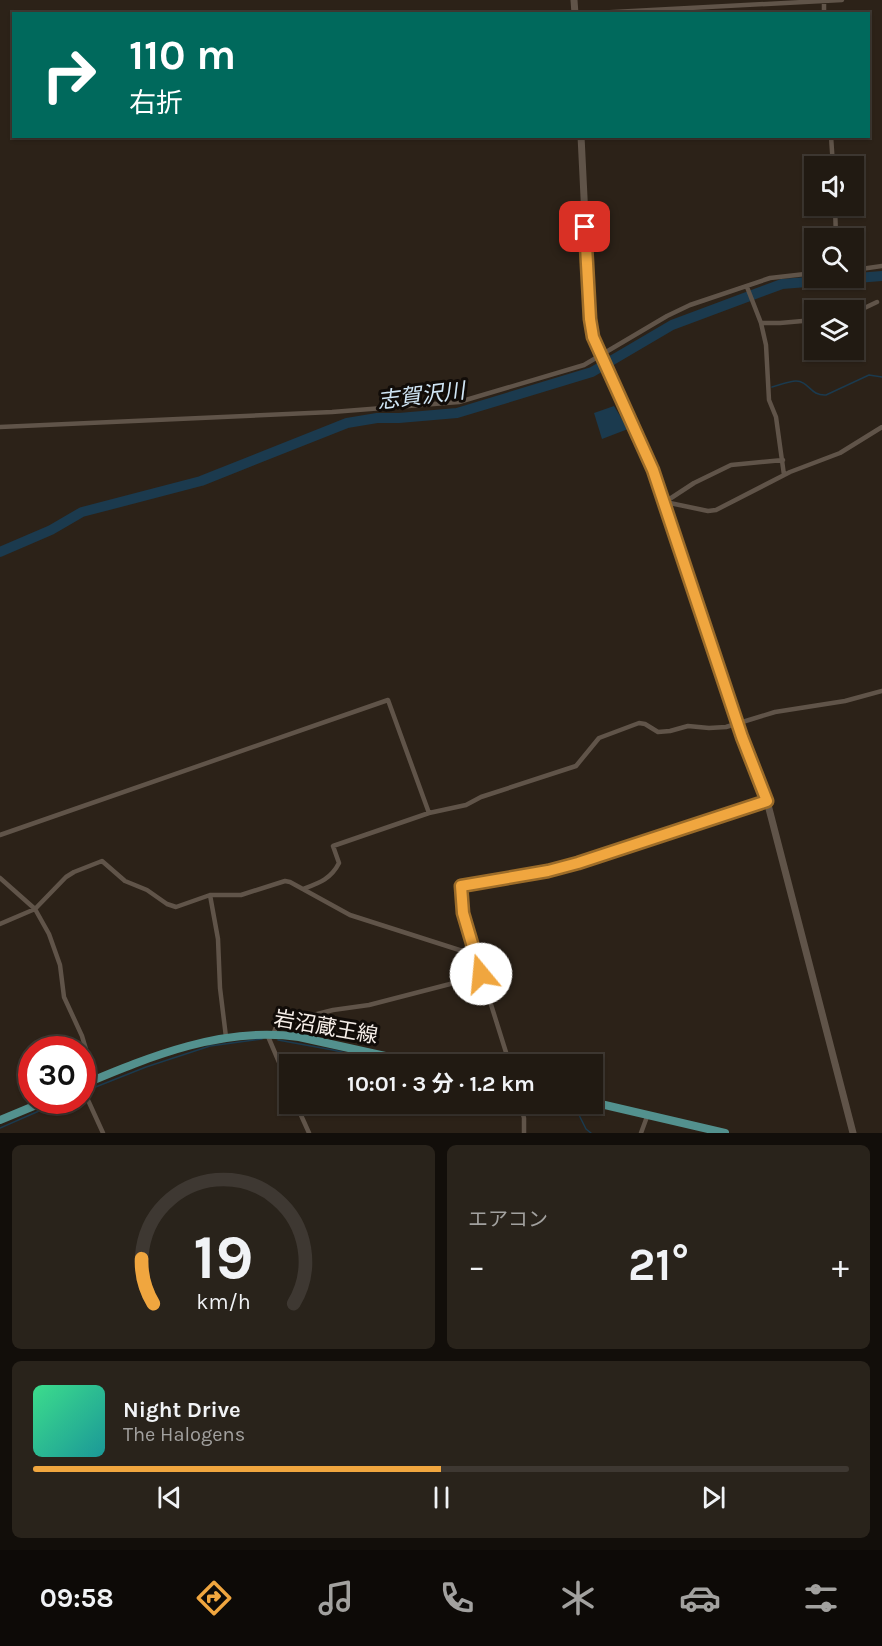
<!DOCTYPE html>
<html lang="ja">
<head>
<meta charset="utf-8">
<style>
  body { margin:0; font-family:Karla,"Noto Sans JP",sans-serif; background:#29231b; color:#f1f3f6; height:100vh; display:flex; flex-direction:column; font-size:22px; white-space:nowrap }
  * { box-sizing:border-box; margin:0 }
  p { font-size:20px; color:#a2a19f }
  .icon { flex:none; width:33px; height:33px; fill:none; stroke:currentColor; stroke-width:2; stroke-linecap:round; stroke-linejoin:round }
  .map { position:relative; height:1133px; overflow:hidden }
  .details { display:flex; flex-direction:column; gap:12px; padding:12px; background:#120e0a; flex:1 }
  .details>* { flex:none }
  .hud { position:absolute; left:12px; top:12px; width:858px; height:126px; border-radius:0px; box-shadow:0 2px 4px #0004,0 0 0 2px #3e3832; background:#00695c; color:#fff; overflow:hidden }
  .buttons { position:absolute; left:804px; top:156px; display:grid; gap:12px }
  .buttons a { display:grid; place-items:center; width:60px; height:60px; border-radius:0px; background:#211a12; box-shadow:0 2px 4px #0004,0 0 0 2px #3e3832; font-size:30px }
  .speed { position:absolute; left:18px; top:1036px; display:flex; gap:12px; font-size:30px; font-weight:700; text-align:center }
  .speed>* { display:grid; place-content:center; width:78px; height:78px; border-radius:50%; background:#211a12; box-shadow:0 2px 4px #0004,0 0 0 2px #3e3832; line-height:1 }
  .speed .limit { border:9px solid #d22; background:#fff; color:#111 }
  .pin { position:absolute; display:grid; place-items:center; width:51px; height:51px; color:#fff; margin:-26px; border-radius:12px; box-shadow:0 3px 9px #0006 }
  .me { position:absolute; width:66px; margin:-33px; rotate:343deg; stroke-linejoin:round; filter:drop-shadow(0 0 4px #0008) }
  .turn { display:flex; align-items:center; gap:21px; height:126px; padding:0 18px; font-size:27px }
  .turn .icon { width:78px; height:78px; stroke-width:2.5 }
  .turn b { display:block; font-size:42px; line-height:51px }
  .big { font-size:45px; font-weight:700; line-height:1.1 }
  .details .tile { flex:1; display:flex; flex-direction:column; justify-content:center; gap:9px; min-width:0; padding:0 21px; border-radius:9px; background:#29231b }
  .details .dial { align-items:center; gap:0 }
  .dial svg { height:156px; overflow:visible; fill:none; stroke:#3e3832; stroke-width:7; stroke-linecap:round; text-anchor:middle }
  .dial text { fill:#f1f3f6; stroke:none }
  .song { display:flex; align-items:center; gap:18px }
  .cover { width:72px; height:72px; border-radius:9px; background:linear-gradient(135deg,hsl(150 70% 55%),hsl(180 70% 35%)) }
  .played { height:6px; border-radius:3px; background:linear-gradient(90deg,#f0a63f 50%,#3e3832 50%) }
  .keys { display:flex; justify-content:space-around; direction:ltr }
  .heat { display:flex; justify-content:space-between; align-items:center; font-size:33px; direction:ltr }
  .details .tiles { flex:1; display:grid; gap:12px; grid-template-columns:1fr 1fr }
  .tile:last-child { grid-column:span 2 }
  .trip { position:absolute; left:279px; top:1054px; width:324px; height:60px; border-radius:0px; background:#211a12; box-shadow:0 2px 4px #0004,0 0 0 2px #3e3832; font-weight:700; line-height:60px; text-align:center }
  .tab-bar { display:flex; height:96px; justify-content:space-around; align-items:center; background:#0d0a07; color:#a2a19f }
  .tab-bar .icon { width:42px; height:42px }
  .tab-bar .active { color:#f0a63f }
  .tab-bar b { font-size:27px; color:#f1f3f6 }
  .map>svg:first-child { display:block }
  .water { fill:#1b3a4e }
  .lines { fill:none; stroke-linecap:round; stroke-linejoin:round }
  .stream { stroke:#1b3a4e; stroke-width:1.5 }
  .river { stroke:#1b3a4e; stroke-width:10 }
  .street { stroke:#605449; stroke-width:4.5 }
  .secondary { stroke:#605449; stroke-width:7 }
  .primary { stroke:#53918e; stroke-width:8 }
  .route-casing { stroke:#9c6c29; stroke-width:15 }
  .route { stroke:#f0a63f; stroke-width:10 }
  .labels { text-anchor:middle; stroke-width:6; stroke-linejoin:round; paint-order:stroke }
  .street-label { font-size:21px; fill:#f7efe9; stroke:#110c08 }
  .water-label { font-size:22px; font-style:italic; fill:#d0e6f6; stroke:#110c08 }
</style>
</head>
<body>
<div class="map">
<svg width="882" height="1133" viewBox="0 0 882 1133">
  <rect width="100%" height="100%" fill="#2c2218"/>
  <path class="water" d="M 614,406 L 628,429 L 602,439 L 594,413 Z"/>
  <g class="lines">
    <path class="stream" d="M 772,387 C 780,385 789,381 796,381 C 809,381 810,396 826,395 L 869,375 L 882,377
      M 278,1040 L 333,1050 L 363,1057
      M 374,1059 L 399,1065
      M 88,1090 L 146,1067 L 210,1046 L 262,1039
      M 58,1103 L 63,1101
      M 571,1104 L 574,1105 L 586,1129 L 591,1133
      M 45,1109 L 54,1105
      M 0,1128 L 39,1111"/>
    <path class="river" d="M 0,552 L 51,530 L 82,512 L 201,481 L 347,423 L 377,418 L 399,418 L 457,413 L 592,372 L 672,325 L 782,284 L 882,276"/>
    <path class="street" d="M 824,0 L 824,14
      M 576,14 L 842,0
      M 831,136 L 833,166
      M 835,206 L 836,238
      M 854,270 L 882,266
      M 747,287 L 761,323 L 766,345 L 769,400 L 776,417 L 784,475
      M 854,313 L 877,302
      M 761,323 L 780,323 L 814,320
      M 0,427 L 332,412 L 459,402 L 584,365 L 667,316 L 690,305 L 770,278 L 814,273
      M 665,502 L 708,511 L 716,510 L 790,472 L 840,453 L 882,427
      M 665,502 L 694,483 L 731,465 L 783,460
      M 0,835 L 388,700 L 429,813
      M 0,878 L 35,909 L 49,934 L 60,965 L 64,997 L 82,1036 L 95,1080
      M 303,889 C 319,883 331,879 339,863 L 333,846 L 429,813 L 466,805 L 481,797 L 576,766 L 599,738 L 639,723 L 645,724 L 658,732 L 670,731 L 688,726 L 709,728 L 726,727 L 775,712 L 845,701 L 882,691
      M 210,895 L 218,939 L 220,988 L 226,1037
      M 0,924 L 35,909 L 66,877 L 74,872 L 102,861 L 125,881 L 147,890 L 167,904 L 176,907 L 210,895 L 241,895 L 285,881 L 290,882 L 350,915 L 475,955
      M 267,1034 L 290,1088
      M 273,1035 L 277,1024 L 333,1010 L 369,1005 L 481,976
      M 355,1065 L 365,1061 L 368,1052
      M 510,1065 L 467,928 L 463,913 L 461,886 L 548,871 L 578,863 L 767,801
      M 82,1087 L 103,1133
      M 296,1104 L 309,1133
      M 520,1104 L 524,1118 L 524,1133
      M 641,1133 L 648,1114"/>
    <path class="secondary" d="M 574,0 L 575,14
      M 581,136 L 590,319 L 593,337 L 653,470 L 742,737 L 767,801 L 853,1133"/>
    <path class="primary" d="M 82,1085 C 151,1056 224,1026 299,1037 L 426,1065
      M 592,1102 L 725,1133
      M 0,1120 L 46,1101"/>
  </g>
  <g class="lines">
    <g class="route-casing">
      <path id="route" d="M 481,974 L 463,913 L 461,886 L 548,871 L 578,863 L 767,801 L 742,737 L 653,470 L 593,337 L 590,319 L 585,227"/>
    </g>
    <use href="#route" class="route"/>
  </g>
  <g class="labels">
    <g class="street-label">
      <text transform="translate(326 1027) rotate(10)" y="7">岩沼蔵王線</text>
    </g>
    <g class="water-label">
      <text transform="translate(421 395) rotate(-7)" y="8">志賀沢川</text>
    </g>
  </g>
</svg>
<div class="buttons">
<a><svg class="icon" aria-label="sound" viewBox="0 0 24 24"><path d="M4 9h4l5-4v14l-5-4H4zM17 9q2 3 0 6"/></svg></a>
<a><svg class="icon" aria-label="search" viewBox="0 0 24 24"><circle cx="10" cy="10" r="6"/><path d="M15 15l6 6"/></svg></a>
<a><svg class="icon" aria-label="layers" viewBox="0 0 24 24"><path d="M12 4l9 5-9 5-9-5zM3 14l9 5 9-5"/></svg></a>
</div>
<div class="speed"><div class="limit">30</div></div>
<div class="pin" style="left:585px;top:227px;background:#d93025"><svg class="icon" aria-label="arrive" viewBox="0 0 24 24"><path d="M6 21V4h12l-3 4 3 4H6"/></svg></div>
<svg class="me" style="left:481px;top:974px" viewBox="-20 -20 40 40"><circle r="19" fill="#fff"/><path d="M0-13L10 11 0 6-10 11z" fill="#f0a63f"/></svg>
<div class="trip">10:01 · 3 分 · 1.2 km</div>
<div class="hud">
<div class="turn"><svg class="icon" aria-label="right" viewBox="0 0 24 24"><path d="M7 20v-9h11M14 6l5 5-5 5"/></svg><div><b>110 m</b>右折</div></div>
</div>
</div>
<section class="details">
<div class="tiles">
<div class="tile dial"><svg viewBox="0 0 100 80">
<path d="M14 69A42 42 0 1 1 86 69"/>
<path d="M14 69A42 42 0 0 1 8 46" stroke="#f0a63f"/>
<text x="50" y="56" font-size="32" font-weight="700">19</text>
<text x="50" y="72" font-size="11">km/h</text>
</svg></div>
<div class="tile"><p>エアコン</p>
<div class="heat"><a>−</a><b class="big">21°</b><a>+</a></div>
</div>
<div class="tile">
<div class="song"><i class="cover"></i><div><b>Night Drive</b><p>The Halogens</p></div></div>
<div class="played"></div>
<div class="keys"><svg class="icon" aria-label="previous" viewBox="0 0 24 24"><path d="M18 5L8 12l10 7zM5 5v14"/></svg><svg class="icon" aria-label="pause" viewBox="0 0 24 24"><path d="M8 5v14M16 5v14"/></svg><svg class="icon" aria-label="next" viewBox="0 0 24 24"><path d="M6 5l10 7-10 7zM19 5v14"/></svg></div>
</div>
</div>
</section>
<nav class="tab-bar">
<b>09:58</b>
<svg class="icon active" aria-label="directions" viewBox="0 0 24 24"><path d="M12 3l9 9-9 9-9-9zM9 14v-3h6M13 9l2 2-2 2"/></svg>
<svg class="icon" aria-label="music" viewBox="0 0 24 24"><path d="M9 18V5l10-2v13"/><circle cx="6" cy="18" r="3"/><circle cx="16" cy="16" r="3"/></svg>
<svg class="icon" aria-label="phone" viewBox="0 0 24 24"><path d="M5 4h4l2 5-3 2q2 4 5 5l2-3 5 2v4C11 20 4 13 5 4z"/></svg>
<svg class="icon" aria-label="climate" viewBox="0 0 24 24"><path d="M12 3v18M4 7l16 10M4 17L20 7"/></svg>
<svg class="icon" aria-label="car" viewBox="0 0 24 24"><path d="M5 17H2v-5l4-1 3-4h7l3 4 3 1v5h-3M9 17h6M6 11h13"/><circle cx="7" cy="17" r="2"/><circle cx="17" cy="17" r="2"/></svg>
<svg class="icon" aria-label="filters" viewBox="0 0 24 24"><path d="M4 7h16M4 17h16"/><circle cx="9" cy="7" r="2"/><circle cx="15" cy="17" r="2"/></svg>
</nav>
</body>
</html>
